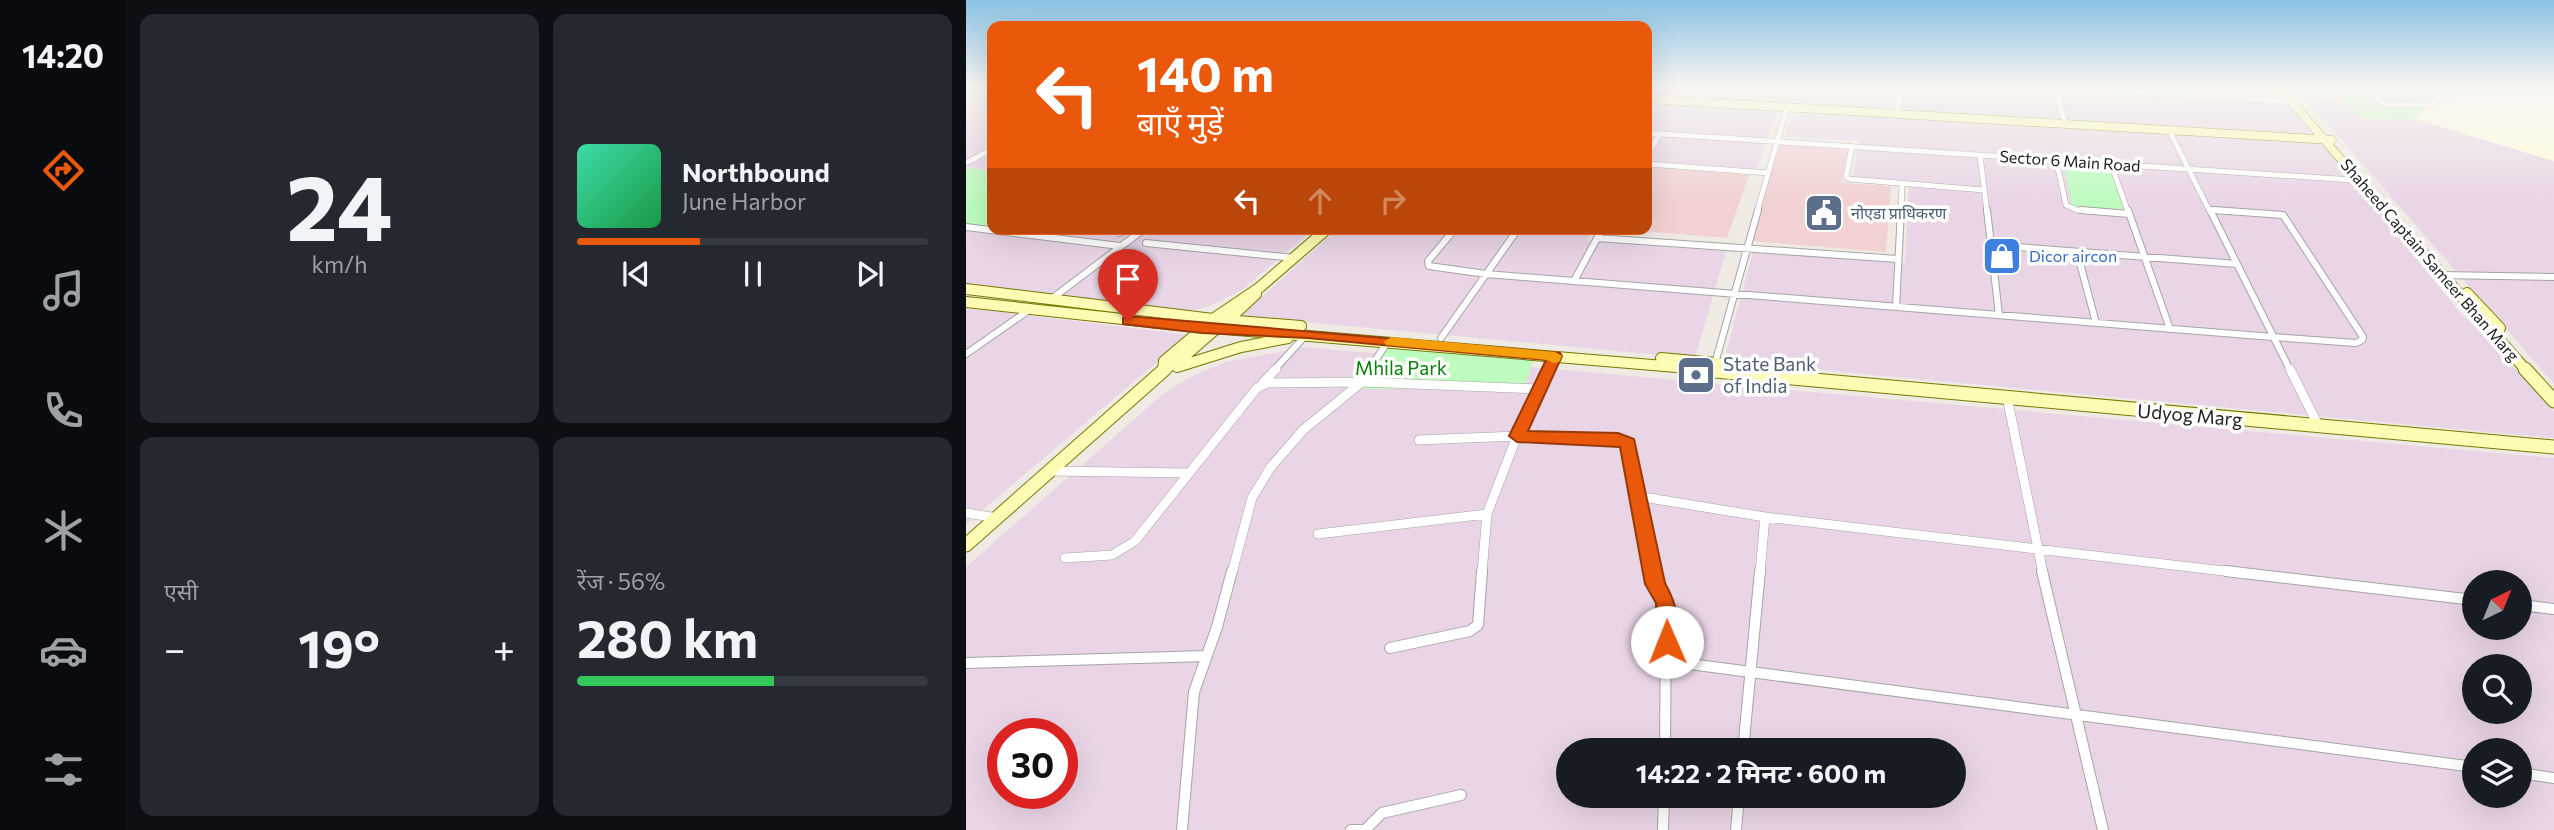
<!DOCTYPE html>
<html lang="hi">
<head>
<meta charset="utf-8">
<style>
  body { margin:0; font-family:Commissioner,"Noto Sans Devanagari",sans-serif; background:#242831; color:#f1f3f6; height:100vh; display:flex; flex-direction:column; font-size:26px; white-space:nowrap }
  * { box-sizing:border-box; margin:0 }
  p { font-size:23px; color:#9ea1a6 }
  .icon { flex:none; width:38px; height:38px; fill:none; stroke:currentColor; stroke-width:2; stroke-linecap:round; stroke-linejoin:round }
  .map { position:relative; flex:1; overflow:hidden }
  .details { display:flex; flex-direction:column; gap:14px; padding:14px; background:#0d0f14; width:840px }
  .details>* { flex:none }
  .guide { position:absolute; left:21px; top:21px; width:665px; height:214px; border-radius:14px; box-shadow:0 7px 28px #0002; background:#ea580c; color:#fff; overflow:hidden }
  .needle { width:46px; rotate:43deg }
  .fabs { position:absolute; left:1496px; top:570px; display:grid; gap:14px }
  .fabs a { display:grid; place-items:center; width:70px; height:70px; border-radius:50%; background:#171b24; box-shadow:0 7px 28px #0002; font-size:35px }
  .speed { position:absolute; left:21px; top:718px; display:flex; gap:14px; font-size:35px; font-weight:700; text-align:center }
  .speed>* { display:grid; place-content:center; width:91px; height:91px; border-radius:50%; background:#171b24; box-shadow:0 7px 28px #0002; line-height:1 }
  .speed .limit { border:10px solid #d22; background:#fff; color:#111 }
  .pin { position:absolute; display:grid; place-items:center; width:60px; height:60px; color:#fff; margin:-72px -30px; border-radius:50% 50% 50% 0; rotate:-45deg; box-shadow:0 0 7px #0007 }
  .pin .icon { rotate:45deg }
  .me { position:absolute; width:77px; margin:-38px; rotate:359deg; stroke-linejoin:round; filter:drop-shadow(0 0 5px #0008) }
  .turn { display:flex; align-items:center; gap:24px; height:147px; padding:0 35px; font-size:32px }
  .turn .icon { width:91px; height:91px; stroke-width:2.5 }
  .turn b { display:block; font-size:49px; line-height:60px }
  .lanes { display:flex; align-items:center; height:66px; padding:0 35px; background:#0003; justify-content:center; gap:35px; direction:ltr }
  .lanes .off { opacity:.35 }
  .big { font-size:52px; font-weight:700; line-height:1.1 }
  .details .tile { flex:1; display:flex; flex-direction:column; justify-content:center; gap:10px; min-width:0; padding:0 24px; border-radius:14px; background:#242831 }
  .details .dial { align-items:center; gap:0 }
  .dial b { font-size:91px; line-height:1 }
  .song { display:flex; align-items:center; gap:21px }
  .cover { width:84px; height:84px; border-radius:10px; background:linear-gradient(135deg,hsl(160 70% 55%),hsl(140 70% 35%)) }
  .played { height:7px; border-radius:4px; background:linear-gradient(90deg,#ea580c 35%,#363941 35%) }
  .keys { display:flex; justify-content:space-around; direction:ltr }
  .heat { display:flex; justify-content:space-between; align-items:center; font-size:38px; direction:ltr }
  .charge { height:10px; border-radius:5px; background:linear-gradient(90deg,#34c759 56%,#363941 0) }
  .details .tiles { flex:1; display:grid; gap:14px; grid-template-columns:repeat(2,1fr) }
  .trip { position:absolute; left:590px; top:738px; width:410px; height:70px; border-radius:35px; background:#171b24; box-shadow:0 7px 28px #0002; font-weight:700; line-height:70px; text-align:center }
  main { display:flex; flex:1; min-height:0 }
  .tabs { display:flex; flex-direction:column; width:126px; justify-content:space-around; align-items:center; background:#090b0e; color:#9ea1a6 }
  .tabs .icon { width:49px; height:49px }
  .tabs .on { color:#ea580c }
  .tabs b { font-size:32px; color:#f1f3f6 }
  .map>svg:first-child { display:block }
  .residential { fill:#dcdbdb }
  .commercial { fill:#f1d1d2 }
  .industrial { fill:#e9d5e6; fill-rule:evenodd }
  .education { fill:#fffddc }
  .park { fill:#bdfcbe }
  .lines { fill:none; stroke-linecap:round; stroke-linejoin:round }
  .street-far3-casing { stroke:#a5a5a5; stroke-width:6 }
  .street-far2-casing { stroke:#a5a5a5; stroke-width:8 }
  .street-far1-casing { stroke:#a5a5a5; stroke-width:10 }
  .street-casing { stroke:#a5a5a5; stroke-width:12 }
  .secondary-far2-casing { stroke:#757900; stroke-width:9 }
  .secondary-far1-casing { stroke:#757900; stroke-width:12 }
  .secondary-casing { stroke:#757900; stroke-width:15 }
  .street-far3 { stroke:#fff; stroke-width:5 }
  .street-far2 { stroke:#fff; stroke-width:6 }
  .street-far1 { stroke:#fff; stroke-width:9 }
  .street { stroke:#fff; stroke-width:10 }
  .secondary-far2 { stroke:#fdfbb4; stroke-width:8 }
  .secondary-far1 { stroke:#fdfbb4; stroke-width:10 }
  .secondary { stroke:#fdfbb4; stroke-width:13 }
  .wall { fill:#aba29d }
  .shaded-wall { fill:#8b847f }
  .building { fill:#c7bcb6; stroke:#8b847f; stroke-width:2 }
  .route { fill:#ea580c; stroke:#983908; stroke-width:2 }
  .slow { fill:#f59e0b }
  .labels { text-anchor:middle; stroke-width:7; stroke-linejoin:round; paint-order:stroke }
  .far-street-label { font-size:16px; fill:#1e1e1e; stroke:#fff }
  .far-service-label { font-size:16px; fill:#4e5e75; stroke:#fff; text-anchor:start }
  .far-shop-label { font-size:16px; fill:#366cbe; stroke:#fff; text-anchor:start }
  .service-label { font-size:19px; fill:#4e5e75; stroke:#fff; text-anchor:start }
  .park-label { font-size:19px; fill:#068107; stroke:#fff }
  .street-label { font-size:19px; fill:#1e1e1e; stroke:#fff }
</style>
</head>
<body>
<main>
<nav class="tabs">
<b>14:20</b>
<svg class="icon on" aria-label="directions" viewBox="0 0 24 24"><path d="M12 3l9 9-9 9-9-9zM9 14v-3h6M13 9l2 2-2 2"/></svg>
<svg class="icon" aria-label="music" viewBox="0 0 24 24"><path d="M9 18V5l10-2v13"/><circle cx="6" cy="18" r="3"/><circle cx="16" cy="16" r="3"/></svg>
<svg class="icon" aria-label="phone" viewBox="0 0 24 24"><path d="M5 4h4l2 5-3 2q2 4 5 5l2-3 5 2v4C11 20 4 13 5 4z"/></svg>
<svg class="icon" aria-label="climate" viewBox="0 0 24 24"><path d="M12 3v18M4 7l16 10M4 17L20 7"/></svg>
<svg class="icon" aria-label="car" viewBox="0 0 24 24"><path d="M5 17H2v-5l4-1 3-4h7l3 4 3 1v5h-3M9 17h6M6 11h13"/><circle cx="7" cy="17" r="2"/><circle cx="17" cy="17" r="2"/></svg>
<svg class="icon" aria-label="filters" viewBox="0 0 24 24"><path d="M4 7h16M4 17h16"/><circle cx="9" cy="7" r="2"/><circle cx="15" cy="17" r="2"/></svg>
</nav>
<section class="details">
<div class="tiles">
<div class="tile dial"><b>24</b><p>km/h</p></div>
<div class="tile">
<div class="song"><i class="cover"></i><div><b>Northbound</b><p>June Harbor</p></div></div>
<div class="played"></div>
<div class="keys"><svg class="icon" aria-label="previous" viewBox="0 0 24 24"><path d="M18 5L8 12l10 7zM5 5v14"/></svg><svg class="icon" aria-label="pause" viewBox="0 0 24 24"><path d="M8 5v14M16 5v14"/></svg><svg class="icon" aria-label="next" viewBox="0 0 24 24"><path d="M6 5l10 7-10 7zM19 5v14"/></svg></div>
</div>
<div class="tile"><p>एसी</p>
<div class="heat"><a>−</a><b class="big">19°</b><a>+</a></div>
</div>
<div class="tile"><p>रेंज · 56%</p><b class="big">280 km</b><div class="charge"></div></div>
</div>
</section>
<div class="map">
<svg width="1588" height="830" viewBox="0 0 1588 830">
  <rect width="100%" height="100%" fill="#efeae3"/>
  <path class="residential" d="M 1336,87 L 1487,87 L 1492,91 L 1464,108 L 1416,106 L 1404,95 L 1351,93 Z"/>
  <path class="commercial" d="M 814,145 L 881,150 L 875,183 L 925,186 L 920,252 L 784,241 Z
    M 681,167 L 783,175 L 761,238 L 652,229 L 681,229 Z"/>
  <path class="industrial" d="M 0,87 L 26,87 L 26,229 L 348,229 L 277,289 L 244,306 L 222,312 L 0,286 Z
    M 681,87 L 1299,87 L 1312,89 L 1346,135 L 681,96 Z
    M 1336,94 L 1428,113 L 1588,161 L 1588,384 Z
    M 681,102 L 811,110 L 790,169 L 681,161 Z
    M 828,111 L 1357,143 L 1495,314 L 1514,330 L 1588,412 L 1588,438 L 758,361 L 787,252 L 939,263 L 943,182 L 887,178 L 893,141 L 819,137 Z
    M 372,229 L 627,229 L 621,241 L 760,251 L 729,358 L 274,316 Z
    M 0,308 L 223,335 L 0,524 Z
    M 338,347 L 1588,458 L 1588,830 L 0,830 L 0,567 L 196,395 L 224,377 L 260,362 ZM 1508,583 L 1554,583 L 1554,628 L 1508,628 ZM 1508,667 L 1554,667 L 1554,712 L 1508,712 ZM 37,733 L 96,733 L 96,793 L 37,793 ZM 602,751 L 987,751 L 987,796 L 602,796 ZM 1508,751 L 1554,751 L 1554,796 L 1508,796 Z"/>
  <path class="education" d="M 1487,87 L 1588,87 L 1588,161 L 1447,118 L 1491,91 Z"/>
  <path class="park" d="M 1326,87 L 1336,87 L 1351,93 L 1404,95 L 1417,106 L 1464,108 L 1447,118 L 1437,120 L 1396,118 L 1375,99 L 1329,90 Z
    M 1097,162 L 1143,166 L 1158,211 L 1107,208 Z
    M 3,168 L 26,171 L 26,229 L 0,226 L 0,170 Z
    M 423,346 L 567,361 L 558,389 L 397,389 Z"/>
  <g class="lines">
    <g class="street-far3-casing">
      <path id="street-far3" d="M 1074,87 L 1334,102
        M 1089,87 L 1099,124
        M 1399,87 L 1417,104 L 1462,105 L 1489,91 L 1484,87
        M 1408,87 L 1436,88
        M 1435,87 L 1447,97
        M 736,102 L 743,87
        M 931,114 L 935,87
        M 1203,130 L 1244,212
        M 681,133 L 1401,181
        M 886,146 L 880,177 L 883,179 L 1018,190
        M 681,155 L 694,134
        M 1014,155 L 1021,212
        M 1090,159 L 1100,205 L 1111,210 L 1138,212
        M 0,163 L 26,149
        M 681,164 L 802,173
        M 1145,164 L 1162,212
        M 1243,210 L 1274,212
        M 791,212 L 821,107
        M 935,212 L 936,184"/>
    </g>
    <g class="street-far2-casing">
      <path id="street-far2" d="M 1021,210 L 1033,315
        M 1115,210 L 1163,214
        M 1162,210 L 1204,329
        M 1244,210 L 1324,370
        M 0,227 L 154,246
        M 318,229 L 358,232
        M 489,229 L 462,261 L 463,266 L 520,274 L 1307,337 L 1390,343 L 1396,340 L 1397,337 L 1317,215 L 1248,210
        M 154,233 L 159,229
        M 631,238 L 932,259
        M 180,243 L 328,258
        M 1025,245 L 1271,264
        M 1111,252 L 1130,323
        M 1474,275 L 1588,277
        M 608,281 L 636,229
        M 84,300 L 178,229
        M 930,307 L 935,210
        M 475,338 L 552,229
        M 0,354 L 63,310
        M 748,367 L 792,210
        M 308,370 L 341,334
        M 403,370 L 422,341
        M 582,370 L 589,356"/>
    </g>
    <g class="street-far1-casing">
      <path id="street-far1" d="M 1324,369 L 1353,427
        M 296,384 L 310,369
        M 1041,397 L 1077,573
        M 453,440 L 551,436 L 657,440 L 664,447 L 671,496
        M 84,471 L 223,473
        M 0,513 L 31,518
        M 352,534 L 521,514
        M 99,558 L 146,555 L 169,541 L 291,388 L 301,383 L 396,382 L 573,389
        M 266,573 L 286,498 L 304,468 L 337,430 L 396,382 L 404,369
        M 516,573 L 521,514 L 551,436 L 583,369
        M 687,573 L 671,496 L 799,517 L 1275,573
        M 794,573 L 799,517"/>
    </g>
    <g class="street-casing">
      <path id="street" d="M 686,571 L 689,584 L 700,603 L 699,751
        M 1076,571 L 1137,830
        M 1260,571 L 1508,600
        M 1554,605 L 1588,609
        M 424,648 L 504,631 L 512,625 L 516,571
        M 701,661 L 1508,767
        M 0,663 L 241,656
        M 777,751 L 794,571
        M 1554,773 L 1588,778
        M 216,830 L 228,692 L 251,627 L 266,571
        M 385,830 L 395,830
        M 399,830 L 416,813 L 495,795
        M 697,830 L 698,796
        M 770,830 L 773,796"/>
    </g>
    <g class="secondary-far2-casing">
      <path id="secondary-far2" d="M 1313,87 L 1420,212
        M 681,99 L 1366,140"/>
    </g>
    <g class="secondary-far1-casing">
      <path id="secondary-far1" d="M 1419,210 L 1560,370
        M 0,289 L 247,319 L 335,326
        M 1501,293 L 1534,328
        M 0,302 L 212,325 L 746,370
        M 247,319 L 293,288 L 361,229
        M 262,320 L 290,294
        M 695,358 L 771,365
        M 211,367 L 275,347 L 322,338
        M 196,370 L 212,362 L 250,329
        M 197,370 L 198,361 L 236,329"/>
    </g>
    <g class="secondary-casing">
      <path id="secondary" d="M 727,369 L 1588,447
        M 1559,369 L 1588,401
        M 0,545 L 199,369"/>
    </g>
    <use href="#street-far3" class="street-far3"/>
    <use href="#street-far2" class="street-far2"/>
    <use href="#street-far1" class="street-far1"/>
    <use href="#street" class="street"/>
    <use href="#secondary-far2" class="secondary-far2"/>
    <use href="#secondary-far1" class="secondary-far1"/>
    <use href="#secondary" class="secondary"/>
  </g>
  <path class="wall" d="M 75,793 L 68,805 L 53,805 L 42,797 Z"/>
  <path class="shaded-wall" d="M 60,793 L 75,793 L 68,805 L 58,797 Z"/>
  <path class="building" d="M 44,793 L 60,793 L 58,797 L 42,797 Z"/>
  <linearGradient id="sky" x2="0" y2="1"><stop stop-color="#8bc2e4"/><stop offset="0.43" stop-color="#f8f6f2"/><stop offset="1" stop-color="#f8f6f2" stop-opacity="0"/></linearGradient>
  <rect width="1588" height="203" fill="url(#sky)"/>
  <path class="route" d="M 162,316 L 594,353 L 596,356 L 562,431 L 652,433 L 668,439 L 699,583 C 709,601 718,628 708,648 L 701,651 L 694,648 L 691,642 L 690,603 L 679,584 L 654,447 L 551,442 L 543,436 L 580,360 L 341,338 L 236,333 L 157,324 L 157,318 Z"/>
  <path class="slow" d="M 425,337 L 589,352 L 596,356 L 593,362 L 588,363 L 581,360 L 420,345 L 418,342 Z"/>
  <defs>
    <g id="civic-square" transform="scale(2.0125)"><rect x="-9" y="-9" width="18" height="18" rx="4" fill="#5c6f8a" stroke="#fff"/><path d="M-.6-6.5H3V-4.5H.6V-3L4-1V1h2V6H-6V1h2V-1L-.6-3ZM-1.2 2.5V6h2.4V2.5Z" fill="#fff"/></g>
    <g id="shop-square" transform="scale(2.0125)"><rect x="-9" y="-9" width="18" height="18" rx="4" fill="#3f7fe0" stroke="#fff"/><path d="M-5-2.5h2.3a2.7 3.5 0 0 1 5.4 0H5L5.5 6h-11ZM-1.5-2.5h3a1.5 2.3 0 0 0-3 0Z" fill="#fff"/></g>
    <g id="bank-square" transform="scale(2.0125)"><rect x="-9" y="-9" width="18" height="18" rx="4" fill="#5c6f8a" stroke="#fff"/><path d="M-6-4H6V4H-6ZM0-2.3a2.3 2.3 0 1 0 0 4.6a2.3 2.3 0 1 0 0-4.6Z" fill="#fff"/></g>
  </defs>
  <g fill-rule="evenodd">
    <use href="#civic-square" x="858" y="213"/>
    <use href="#shop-square" x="1036" y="256"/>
    <use href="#bank-square" x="730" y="375"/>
  </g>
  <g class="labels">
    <g class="far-street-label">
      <text transform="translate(1104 161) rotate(4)" y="6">Sector 6 Main Road</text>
      <text transform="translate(1464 260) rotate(49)" y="6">Shaheed Captain Sameer Bhan Marg</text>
    </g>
    <g class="far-service-label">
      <text x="885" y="219">नोएडा प्राधिकरण</text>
    </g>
    <g class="far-shop-label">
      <text x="1063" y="262">Dicor aircon</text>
    </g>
    <g class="service-label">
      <text x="757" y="371">State Bank<tspan x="757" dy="22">of India</tspan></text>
    </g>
    <g class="park-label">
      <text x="435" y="375">Mhila Park</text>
    </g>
    <g class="street-label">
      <text transform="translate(1224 415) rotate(5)" y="7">Udyog Marg</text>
    </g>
  </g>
</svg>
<div class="fabs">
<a><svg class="needle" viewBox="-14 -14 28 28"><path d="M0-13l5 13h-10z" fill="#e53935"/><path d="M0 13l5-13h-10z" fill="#9ea1a6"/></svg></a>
<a><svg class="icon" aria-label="search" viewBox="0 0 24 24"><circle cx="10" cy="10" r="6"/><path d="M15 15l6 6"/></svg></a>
<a><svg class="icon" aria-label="layers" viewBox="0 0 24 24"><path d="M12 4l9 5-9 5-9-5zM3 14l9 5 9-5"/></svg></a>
</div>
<div class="speed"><div class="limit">30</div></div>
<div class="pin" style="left:162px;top:321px;background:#d93025"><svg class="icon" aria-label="arrive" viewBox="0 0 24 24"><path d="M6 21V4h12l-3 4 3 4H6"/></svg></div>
<svg class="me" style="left:701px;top:642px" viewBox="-20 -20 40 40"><circle r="19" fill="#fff"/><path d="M0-13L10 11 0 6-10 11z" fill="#ea580c"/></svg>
<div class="trip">14:22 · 2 मिनट · 600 m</div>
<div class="guide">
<div class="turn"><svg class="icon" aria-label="left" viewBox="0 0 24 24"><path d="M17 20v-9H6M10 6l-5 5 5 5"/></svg><div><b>140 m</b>बाएँ मुड़ें</div></div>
<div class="lanes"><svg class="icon" aria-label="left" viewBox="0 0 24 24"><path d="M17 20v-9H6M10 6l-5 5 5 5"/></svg><svg class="icon off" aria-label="ahead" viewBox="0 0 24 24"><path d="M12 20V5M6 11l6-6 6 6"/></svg><svg class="icon off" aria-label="right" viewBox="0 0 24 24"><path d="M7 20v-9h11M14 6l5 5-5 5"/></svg></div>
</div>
</div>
</main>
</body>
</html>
